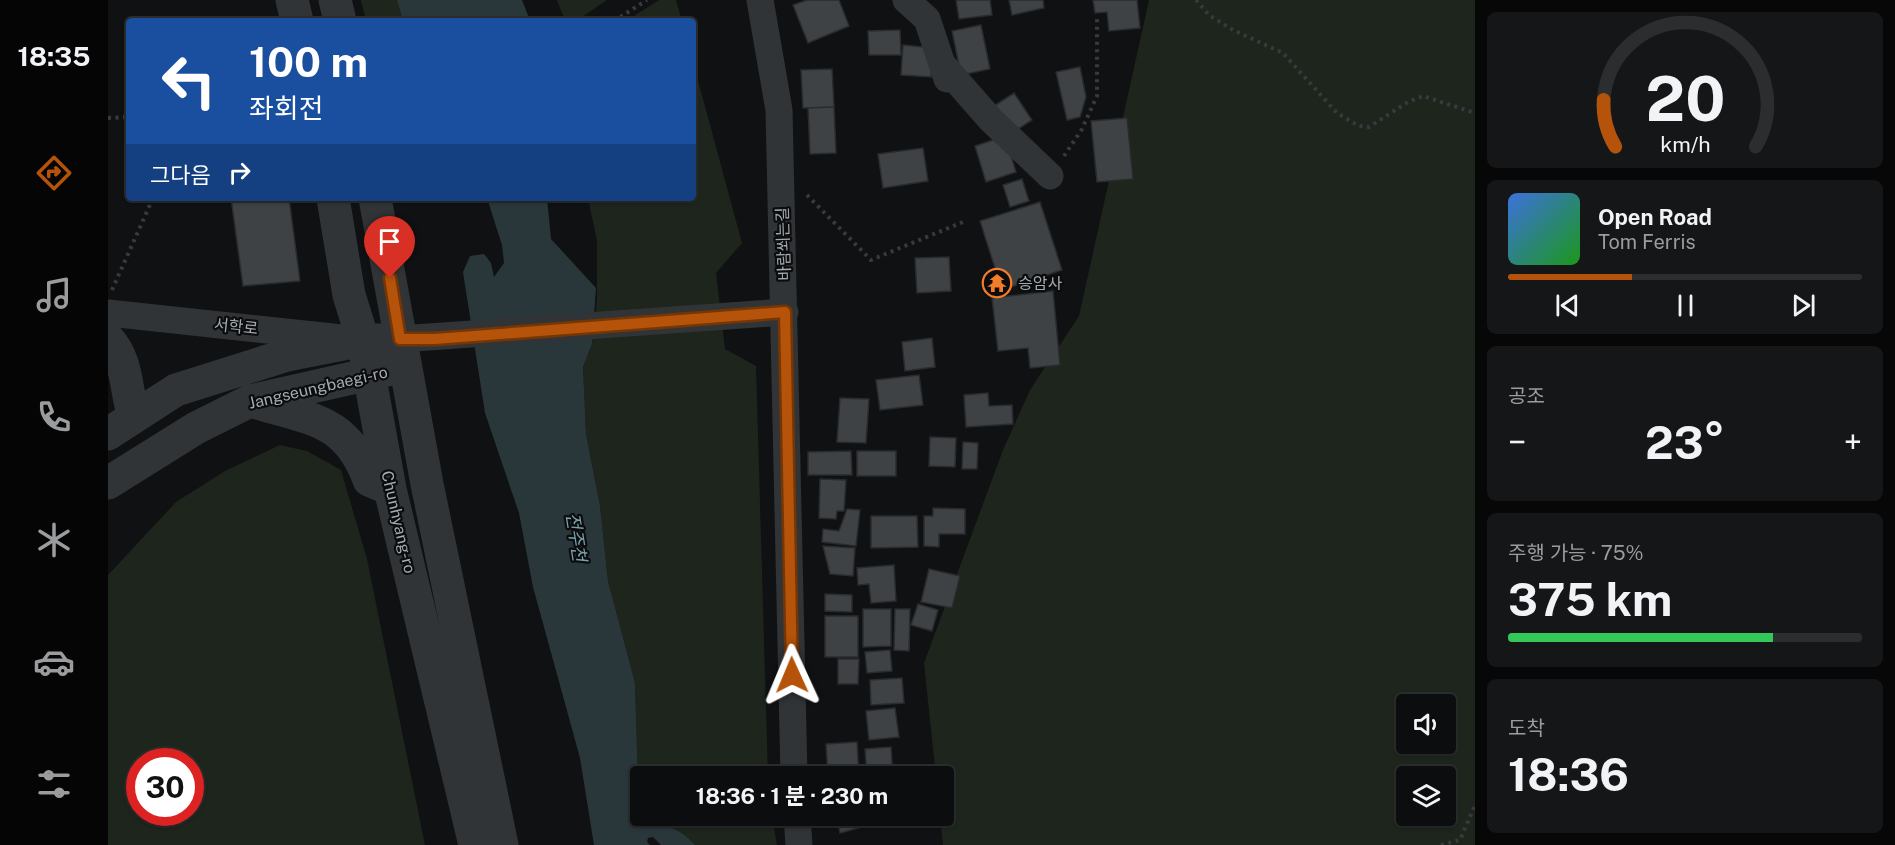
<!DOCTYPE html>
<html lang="ko">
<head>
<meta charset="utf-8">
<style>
  body { margin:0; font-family:"Public Sans","Noto Sans KR",sans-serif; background:#151617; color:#f1f3f6; height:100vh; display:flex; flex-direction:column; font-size:22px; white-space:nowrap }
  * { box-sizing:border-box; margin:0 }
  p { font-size:20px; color:#9a9c9e }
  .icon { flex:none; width:33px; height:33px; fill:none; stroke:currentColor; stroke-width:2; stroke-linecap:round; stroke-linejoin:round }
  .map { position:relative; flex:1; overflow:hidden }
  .drawer { display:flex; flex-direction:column; gap:12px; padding:12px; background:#070708; width:420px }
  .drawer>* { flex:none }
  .top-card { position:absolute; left:18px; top:18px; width:570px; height:183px; border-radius:6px; box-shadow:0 2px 4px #0004,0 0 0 2px #2c2d2e; background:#1a4fa0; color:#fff; overflow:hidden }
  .tools { position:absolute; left:1288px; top:694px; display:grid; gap:12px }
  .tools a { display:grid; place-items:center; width:60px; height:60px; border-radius:6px; background:#0c0d0e; box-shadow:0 2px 4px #0004,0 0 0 2px #2c2d2e; font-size:30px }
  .speed { position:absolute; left:18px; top:748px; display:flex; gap:12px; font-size:30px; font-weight:700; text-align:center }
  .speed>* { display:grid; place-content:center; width:78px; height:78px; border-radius:50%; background:#0c0d0e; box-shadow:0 2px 4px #0004,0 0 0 2px #2c2d2e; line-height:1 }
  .speed .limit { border:9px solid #d22; background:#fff; color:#111 }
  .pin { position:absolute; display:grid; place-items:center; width:51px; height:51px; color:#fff; margin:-62px -26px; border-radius:50% 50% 50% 0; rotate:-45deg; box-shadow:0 0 6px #0007 }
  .pin .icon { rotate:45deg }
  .me { position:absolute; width:66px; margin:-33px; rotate:359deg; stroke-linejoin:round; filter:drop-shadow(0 0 4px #0008) }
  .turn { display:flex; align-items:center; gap:21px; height:126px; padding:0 24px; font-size:27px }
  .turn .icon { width:78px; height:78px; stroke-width:2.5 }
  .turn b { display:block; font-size:42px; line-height:51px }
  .then { display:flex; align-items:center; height:57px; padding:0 24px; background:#0003; gap:12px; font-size:22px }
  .big { font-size:45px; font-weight:700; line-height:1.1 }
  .drawer .widget { flex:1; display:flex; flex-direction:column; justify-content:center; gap:9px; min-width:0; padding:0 21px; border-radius:9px; background:#151617 }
  .drawer .dial { align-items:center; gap:0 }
  .dial svg { height:156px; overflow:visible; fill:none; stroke:#2c2d2e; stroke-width:7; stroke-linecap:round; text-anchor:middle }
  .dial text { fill:#f1f3f6; stroke:none }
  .song { display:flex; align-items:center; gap:18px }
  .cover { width:72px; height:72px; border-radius:9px; background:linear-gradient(135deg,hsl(220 70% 55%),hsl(120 70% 35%)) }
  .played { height:6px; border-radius:3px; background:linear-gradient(90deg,#b45309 35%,#2c2d2e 35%) }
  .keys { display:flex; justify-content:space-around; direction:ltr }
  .heat { display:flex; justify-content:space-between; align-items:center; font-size:33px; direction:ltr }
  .charge { height:9px; border-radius:4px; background:linear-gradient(90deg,#34c759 75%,#2c2d2e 0) }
  .trip { position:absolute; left:522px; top:766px; width:324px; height:60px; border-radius:6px; background:#0c0d0e; box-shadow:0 2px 4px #0004,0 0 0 2px #2c2d2e; font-weight:700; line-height:60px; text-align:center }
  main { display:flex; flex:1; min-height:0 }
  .tabs { display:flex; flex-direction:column; width:108px; justify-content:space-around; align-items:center; background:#050506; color:#9a9c9e }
  .tabs .icon { width:42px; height:42px }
  .tabs .active { color:#b45309 }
  .tabs b { font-size:27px; color:#f1f3f6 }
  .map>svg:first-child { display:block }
  .green { fill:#1d251d; fill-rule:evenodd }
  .water { fill:#2a373a }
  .building { fill:#3f4245; stroke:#2a2b2e; stroke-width:1.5 }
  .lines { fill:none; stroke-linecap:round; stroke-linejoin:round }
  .path { stroke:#373b3e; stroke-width:4; stroke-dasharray:3 4.5; stroke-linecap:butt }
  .minor { stroke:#313437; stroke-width:27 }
  .tertiary { stroke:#313437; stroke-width:33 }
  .route-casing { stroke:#753606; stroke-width:15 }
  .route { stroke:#b45309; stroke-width:10 }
  .labels { text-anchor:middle; stroke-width:4.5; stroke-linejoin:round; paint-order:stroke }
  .street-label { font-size:16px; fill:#a2abb3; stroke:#0c0c0d }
  .poi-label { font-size:16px; fill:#a2abb3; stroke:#0c0c0d; text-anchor:start }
  .water-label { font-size:18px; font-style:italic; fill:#78a3af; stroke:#0c0c0d }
</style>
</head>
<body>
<main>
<nav class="tabs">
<b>18:35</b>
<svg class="icon active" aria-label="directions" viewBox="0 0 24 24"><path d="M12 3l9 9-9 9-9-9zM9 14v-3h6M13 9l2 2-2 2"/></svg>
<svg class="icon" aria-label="music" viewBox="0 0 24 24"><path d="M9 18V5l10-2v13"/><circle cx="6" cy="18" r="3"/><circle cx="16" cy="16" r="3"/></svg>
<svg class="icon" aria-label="phone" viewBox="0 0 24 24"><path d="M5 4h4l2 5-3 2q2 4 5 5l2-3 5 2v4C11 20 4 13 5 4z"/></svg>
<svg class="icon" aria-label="climate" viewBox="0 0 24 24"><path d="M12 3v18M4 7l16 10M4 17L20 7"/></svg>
<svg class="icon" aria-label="car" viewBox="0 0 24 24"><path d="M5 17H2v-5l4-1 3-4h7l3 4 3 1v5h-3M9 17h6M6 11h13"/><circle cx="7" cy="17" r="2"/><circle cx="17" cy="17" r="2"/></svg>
<svg class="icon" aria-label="filters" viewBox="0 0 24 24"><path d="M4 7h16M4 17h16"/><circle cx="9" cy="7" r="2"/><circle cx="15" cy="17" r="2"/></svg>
</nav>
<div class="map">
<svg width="1367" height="845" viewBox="0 0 1367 845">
  <rect width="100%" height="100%" fill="#101112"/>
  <path class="green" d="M 253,0 L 289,0 L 295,21 L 258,21 Z
    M 449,0 L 499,0 L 468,21 L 457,21 Z
    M 551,0 L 568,0 L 574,21 L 518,21 Z
    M 1041,0 L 1367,0 L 1367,845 L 835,845 L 832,816 L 836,816 L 836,777 L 828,777 L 816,663 L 895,450 L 922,390 L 971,316 ZM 1299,705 L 1338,705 L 1338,744 L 1299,744 ZM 1299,777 L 1338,777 L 1338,816 L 1299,816 Z
    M 585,62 L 634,243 L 608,273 L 617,349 L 648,366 L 660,777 L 532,777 L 532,816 L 664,816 L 669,845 L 587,845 C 572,827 554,824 531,819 L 527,683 L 500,581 L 492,506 L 478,434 L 475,367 L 484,344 L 489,299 L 489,241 L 480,198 L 585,198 Z
    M 172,445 L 199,451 L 233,470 L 259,559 L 317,845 L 0,845 L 0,575 L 68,502 L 117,471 ZM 32,762 L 82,762 L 82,813 L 32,813 Z"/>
  <path class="water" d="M 289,0 L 414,0 L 422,21 L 295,21 Z
    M 379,198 L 439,198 L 443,239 L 488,288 L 484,344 L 475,367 L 478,434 L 492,506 L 500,581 L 527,683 L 531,819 C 554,824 572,827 587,845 L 553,845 L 545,837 L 540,838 L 539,842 L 542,845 L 486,845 L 472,758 L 425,587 L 411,513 L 377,413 L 355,272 L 362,256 L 376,254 L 383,263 L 386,277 L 396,263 L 394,245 Z"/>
  <path class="building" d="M 699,0 L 731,0 L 741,26 L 700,43 L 685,5 Z
    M 848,0 L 882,0 L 884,15 L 851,19 Z
    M 901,0 L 935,0 L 936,8 L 904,15 Z
    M 985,0 L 1029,0 L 1032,28 L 1001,31 L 999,12 L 987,13 Z
    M 873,25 L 882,69 L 853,75 L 844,31 Z
    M 792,30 L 793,55 L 761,55 L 760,31 Z
    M 795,45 L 825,48 L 823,77 L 793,75 Z
    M 972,67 L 978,97 L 972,117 L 959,120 L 948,72 Z
    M 724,69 L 726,107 L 695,108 L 693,70 Z
    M 906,93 L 924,120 L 904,133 L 886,106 Z
    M 726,107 L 728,153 L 702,154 L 700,108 Z
    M 1019,118 L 1025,179 L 989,182 L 983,121 Z
    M 897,136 L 908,172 L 878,182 L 867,146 Z
    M 815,148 L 820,181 L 775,188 L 770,154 Z
    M 914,179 L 921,201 L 902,207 L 895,185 Z
    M 123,198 L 181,198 L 192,281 L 135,286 Z
    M 932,202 L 954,270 L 894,290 L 872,221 Z
    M 841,257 L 843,291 L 809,293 L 807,258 Z
    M 945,291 L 952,365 L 922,368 L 920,348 L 890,351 L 884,298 Z
    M 824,338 L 827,367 L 797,371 L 794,342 Z
    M 811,375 L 815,405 L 772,410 L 768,380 Z
    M 880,393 L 881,406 L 904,405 L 905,424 L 858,427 L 856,395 Z
    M 732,398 L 761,399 L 758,443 L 729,442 Z
    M 822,437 L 848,438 L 847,467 L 821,466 Z
    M 855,442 L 870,443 L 869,469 L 854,469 Z
    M 743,451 L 744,475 L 700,475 L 700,452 Z
    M 749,451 L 788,451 L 788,476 L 749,476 Z
    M 712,479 L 738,480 L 736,511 L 729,511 L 728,519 L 711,518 Z
    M 825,508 L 857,509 L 857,534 L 831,534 L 831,547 L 816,546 L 816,516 L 825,516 Z
    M 739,509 L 752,510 L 748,546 L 714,542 L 715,529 L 731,531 Z
    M 763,516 L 809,516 L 810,547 L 763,548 Z
    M 715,546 L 747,548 L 745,576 L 722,574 Z
    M 786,565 L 788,601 L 763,603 L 761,584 L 750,585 L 749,568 Z
    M 821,569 L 852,576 L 844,608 L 813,602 Z
    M 717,594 L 744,595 L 744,612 L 717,611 Z
    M 810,604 L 830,610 L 824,631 L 803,625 Z
    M 755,609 L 783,609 L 783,646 L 755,647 Z
    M 787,609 L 802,609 L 801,651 L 786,650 Z
    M 717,616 L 750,616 L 750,657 L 717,657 Z
    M 782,650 L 784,671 L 759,673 L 757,652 Z
    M 730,659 L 751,659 L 750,684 L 730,684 Z
    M 794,678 L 796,703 L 763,705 L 762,680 Z
    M 787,708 L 791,737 L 761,740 L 758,711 Z
    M 749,742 L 751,777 L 720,777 L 718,744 Z
    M 783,747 L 785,777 L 759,777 L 757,749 Z
    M 728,816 L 755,816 L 758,826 L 732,833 Z"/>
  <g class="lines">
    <path class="path" d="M 1088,0 L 1101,15 L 1125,30 L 1175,53 L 1229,113 L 1251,126 L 1261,127 L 1300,102 L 1315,96 L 1367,113
      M 506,21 L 539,0
      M 0,118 L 21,117
      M 956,156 L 974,129 L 989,96 L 989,19
      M 699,195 L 763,260 L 855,222
      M 4,290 L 45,198
      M 1333,845 L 1352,840 L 1367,805"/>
    <path class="minor" d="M 652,0 L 671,110 L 686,777
      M 798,0 L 819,19 L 839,79
      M 834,64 L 883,120 L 942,176
      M 0,313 L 234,338
      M 292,339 L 677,312
      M 689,816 L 691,845"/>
    <path class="tertiary" d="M 184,0 L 189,21
      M 227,0 L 232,21
      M 225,198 L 241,295 L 255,340 L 282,489 L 367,845
      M 267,198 L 319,484 L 394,845
      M 0,339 C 21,362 17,390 26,417
      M 143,401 C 200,419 239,418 261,480 L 282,489
      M 0,434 L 68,390 L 179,355 L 255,340 L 276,340
      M 0,483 L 88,428 L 142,401 L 284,369"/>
  </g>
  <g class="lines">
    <g class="route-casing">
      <path id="route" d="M 282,278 L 292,339 L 327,339 L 677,312 L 684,675"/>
    </g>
    <use href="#route" class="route"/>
  </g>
  <defs>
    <g id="temple-ring" transform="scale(1.5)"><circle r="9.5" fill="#0c0c0d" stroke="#f17c29" stroke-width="1.5"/><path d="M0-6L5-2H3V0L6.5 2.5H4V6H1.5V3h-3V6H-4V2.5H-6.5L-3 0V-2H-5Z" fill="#f17c29"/></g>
  </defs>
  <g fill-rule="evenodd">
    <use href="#temple-ring" x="889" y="283"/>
  </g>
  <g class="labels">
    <g class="street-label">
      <text transform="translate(675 244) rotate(-92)" y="6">바람쐬는길</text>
      <text transform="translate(128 326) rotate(6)" y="6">서학로</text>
      <text transform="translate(210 387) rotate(-13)" y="6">Jangseungbaegi-ro</text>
      <text transform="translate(291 522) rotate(77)" y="6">Chunhyang-ro</text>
    </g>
    <g class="poi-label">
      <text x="910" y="289">승암사</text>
    </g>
    <g class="water-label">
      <text transform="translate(468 537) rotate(81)" y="6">전주천</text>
    </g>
  </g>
</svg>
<div class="tools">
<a><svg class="icon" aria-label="sound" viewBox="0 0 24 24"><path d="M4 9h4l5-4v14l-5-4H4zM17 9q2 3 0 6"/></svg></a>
<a><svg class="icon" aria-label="layers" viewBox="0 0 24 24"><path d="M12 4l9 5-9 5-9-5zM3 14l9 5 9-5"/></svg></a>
</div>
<div class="speed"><div class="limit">30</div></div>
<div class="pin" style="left:282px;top:278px;background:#d93025"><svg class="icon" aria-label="arrive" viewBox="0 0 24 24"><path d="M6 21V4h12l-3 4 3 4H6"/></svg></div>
<svg class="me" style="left:684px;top:675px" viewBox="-20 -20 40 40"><path d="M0-17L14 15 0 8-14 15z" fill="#b45309" stroke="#fff" stroke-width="4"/></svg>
<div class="trip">18:36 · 1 분 · 230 m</div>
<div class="top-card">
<div class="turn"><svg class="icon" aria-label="left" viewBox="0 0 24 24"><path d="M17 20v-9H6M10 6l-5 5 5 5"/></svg><div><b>100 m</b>좌회전</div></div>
<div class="then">그다음<svg class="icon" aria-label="right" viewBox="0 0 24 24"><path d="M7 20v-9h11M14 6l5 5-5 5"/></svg></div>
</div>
</div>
<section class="drawer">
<div class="widget dial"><svg viewBox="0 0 100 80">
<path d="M14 69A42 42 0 1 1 86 69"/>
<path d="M14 69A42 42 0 0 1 8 45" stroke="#b45309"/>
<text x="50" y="56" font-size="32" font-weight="700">20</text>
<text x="50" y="72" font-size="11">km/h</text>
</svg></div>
<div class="widget">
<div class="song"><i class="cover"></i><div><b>Open Road</b><p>Tom Ferris</p></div></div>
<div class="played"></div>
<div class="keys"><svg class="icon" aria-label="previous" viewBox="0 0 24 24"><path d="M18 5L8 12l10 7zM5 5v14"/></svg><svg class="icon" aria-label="pause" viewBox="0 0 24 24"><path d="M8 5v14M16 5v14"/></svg><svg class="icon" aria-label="next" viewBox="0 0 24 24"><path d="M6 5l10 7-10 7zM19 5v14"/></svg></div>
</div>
<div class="widget"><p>공조</p>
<div class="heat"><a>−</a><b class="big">23°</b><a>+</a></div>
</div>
<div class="widget"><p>주행 가능 · 75%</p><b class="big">375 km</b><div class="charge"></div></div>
<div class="widget"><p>도착</p><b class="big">18:36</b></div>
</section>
</main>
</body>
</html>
